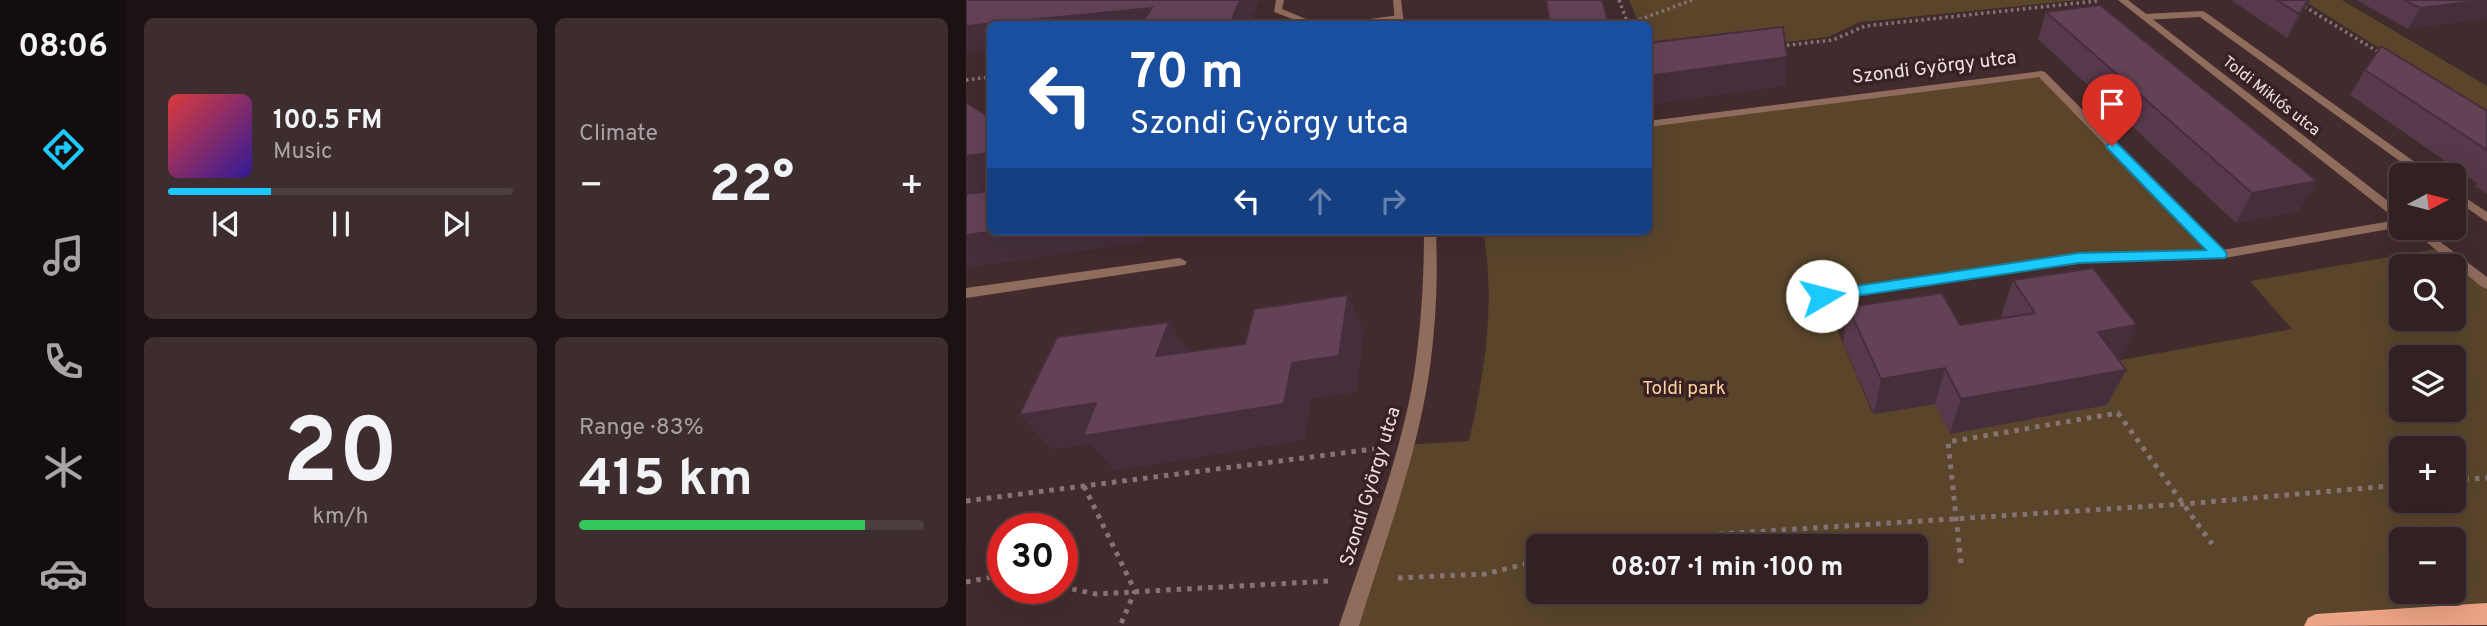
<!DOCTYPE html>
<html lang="en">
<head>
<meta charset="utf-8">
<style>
  body { margin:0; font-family:Overpass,sans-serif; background:#3d2d2f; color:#f1f3f6; height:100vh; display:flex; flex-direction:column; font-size:26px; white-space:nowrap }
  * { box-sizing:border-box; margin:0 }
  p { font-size:23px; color:#a8a3a5 }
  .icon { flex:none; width:38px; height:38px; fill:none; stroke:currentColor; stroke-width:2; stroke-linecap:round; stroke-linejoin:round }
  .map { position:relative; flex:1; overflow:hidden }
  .panel { display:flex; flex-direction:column; gap:18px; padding:18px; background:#1c1213; width:840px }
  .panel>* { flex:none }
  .top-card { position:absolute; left:21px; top:21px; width:665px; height:214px; border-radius:10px; box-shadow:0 7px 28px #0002,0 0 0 2px #4d3e40; background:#1a4fa0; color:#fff; overflow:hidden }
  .needle { width:46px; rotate:83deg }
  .tools { position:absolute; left:1423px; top:163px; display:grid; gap:14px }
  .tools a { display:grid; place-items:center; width:77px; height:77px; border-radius:10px; background:#322022; box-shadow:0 7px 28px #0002,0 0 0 2px #4d3e40; font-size:35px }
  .speed { position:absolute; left:21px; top:513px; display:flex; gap:14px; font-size:35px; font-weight:700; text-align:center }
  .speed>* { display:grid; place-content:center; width:91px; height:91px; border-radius:50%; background:#322022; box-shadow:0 7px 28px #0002,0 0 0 2px #4d3e40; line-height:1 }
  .speed .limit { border:10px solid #d22; background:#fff; color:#111 }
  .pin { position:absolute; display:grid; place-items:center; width:60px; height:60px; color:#fff; margin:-72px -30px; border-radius:50% 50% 50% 0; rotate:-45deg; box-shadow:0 0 7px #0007 }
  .pin .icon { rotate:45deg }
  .me { position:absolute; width:77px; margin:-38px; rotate:82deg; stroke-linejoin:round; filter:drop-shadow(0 0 5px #0008) }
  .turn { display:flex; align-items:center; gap:24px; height:147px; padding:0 28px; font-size:32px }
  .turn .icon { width:91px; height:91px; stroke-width:2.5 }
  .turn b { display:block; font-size:49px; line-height:60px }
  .lanes { display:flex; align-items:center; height:66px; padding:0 28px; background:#0003; justify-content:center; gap:35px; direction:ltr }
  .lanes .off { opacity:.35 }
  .big { font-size:52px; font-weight:700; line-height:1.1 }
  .panel .card { flex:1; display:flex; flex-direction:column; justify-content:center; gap:10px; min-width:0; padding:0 24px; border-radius:10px; background:#3d2d2f }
  .panel .dial { align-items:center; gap:0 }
  .dial b { font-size:91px; line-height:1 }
  .song { display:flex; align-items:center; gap:21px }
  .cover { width:84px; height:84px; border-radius:10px; background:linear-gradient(135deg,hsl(0 70% 55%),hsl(250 70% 35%)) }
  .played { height:7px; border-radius:4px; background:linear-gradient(90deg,#1cc9fc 30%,#4d3e40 30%) }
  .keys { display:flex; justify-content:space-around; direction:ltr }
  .heat { display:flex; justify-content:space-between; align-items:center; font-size:38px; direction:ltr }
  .charge { height:10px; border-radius:5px; background:linear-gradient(90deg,#34c759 83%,#4d3e40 0) }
  .panel .tiles { flex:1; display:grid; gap:18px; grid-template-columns:repeat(2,1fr) }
  .trip { position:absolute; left:560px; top:534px; width:402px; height:70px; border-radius:10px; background:#322022; box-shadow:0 7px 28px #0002,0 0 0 2px #4d3e40; font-weight:700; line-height:70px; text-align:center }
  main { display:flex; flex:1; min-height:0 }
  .tab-bar { display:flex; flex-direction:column; width:126px; justify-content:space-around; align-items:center; background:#140d0e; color:#a8a3a5 }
  .tab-bar .icon { width:49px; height:49px }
  .tab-bar .on { color:#1cc9fc }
  .tab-bar b { font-size:32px; color:#f1f3f6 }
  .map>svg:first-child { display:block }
  .green { fill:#5a452b; fill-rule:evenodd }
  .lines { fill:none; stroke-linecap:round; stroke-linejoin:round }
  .path-far1 { stroke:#877374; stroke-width:3.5; stroke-dasharray:2.5 3.5; stroke-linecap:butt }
  .path { stroke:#877374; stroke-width:5; stroke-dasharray:4.5 6; stroke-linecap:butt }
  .lane { fill:#906c5d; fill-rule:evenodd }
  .street { fill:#906c5d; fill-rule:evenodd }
  .primary { fill:#eda385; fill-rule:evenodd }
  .wall { fill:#56394a }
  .shaded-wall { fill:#462e3c }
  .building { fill:#644256; stroke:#462e3c; stroke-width:2 }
  .route { fill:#1cc9fc; stroke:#1283a4; stroke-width:2 }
  .labels { text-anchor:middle; stroke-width:7; stroke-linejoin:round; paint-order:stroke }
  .far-street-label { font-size:16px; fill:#f1e1e2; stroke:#382123 }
  .street-label { font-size:19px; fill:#f1e1e2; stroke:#382123 }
  .park-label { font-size:19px; fill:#fdd29c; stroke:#382123 }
</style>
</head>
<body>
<main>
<nav class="tab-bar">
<b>08:06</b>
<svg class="icon on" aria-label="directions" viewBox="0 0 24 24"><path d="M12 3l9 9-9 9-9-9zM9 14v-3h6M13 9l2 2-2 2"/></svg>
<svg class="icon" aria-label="music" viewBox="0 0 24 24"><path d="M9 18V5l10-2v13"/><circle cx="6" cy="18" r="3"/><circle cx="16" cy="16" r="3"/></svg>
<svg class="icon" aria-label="phone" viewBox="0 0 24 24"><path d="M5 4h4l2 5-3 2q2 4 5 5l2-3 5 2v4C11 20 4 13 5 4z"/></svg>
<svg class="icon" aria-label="climate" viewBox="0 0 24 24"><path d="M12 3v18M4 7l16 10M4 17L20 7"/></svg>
<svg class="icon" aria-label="car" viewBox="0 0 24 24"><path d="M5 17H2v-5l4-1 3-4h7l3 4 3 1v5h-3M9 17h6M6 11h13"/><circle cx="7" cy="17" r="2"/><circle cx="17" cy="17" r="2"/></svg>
</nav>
<section class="panel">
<div class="tiles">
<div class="card">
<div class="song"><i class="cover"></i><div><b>100.5 FM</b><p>Music</p></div></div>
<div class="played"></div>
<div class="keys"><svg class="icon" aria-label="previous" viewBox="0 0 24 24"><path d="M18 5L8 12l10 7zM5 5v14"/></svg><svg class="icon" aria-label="pause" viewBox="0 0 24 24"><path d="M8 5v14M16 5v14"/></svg><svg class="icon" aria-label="next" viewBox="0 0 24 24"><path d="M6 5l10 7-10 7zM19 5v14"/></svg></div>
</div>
<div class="card"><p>Climate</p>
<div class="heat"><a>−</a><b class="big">22°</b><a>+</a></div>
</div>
<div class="card dial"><b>20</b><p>km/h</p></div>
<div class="card"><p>Range · 83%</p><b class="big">415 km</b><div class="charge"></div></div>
</div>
</section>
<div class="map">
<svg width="1521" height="626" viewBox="0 0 1521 626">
  <rect width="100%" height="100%" fill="#422b2d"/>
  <path class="green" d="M 663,0 L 1112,0 L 894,22 L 862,37 L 686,58 L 683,49 L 682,24 L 673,24 Z
    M 1337,0 L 1376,0 L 1521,86 L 1521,131 L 1448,70 Z
    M 1075,74 L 1253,255 L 1113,258 L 857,297 L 907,414 L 1116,367 L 1326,329 L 1284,281 L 1475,248 L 1521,284 L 1521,614 L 1350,626 L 383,626 L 440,445 L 503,441 C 519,372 530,302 517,231 L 682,231 L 683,124 ZM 1435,266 L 1488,266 L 1488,318 L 1435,318 ZM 1435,357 L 1488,357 L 1488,410 L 1435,410 ZM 1435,448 L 1488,448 L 1488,500 L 1435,500 ZM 1435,539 L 1488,539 L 1488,592 L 1435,592 ZM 572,546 L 950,546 L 950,592 L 572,592 Z"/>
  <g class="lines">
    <path class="path-far1" d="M 653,0 L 662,24
      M 1328,0 L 1414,53
      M 662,24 L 726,0
      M 815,46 L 867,40 L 899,26 L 1131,1
      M 0,80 L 24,77"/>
    <path class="path" d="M 1488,480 L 1521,478
      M 118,486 L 169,591 L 154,626
      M 0,501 L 408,449
      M 617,546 L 646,541 L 1218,504 L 1435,485
      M 995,563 L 982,442 L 1152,413 L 1246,544
      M 432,578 L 519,574 L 572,561
      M 0,582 L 37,575
      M 96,587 L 130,594 L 364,581"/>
    <path class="lane" d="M 310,0 L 318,0 L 316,9 L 352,24 L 340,24 L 308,12 Z
      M 1236,11 L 1239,12 L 1467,175 L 1453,175 L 1234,17 L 1178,20 L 1173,17 L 1178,14 Z
      M 433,15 L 438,18 L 436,20 L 405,24 L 384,24 L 389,21 Z
      M 1488,190 L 1521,212 L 1521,222 L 1488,199 Z
      M 214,258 L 221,262 L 219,265 L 0,298 L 0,288 Z"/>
    <path class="street" d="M 427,0 L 435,0 L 438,24 L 429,24 Z
      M 1152,0 L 1162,0 L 1435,211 L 1435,227 L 1253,259 L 1113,262 L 856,301 L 849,296 L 851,293 L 1113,254 L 1242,251 L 1073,77 L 682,127 L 682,121 L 1075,71 L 1079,72 L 1256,250 L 1431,220 Z
      M 1443,228 L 1456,228 L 1521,277 L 1521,289 L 1516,287 Z
      M 458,231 L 470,231 C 472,279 470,326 463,374 C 450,460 418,544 393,626 L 373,626 C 400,544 434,460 448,375 C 455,327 458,280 458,231 Z"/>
    <path class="primary" d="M 1521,603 L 1521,625 L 1338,626 L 1342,618 L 1350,614 Z"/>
  </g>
  <path class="wall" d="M 1265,0 L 1344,0 L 1321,38 Z
    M 1390,0 L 1521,0 L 1442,29 Z
    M 1080,12 L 1351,181 L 1332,211 L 1270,223 L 1072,39 Z
    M 1399,70 L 1521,111 L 1521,194 L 1509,186 L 1511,183 L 1384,95 Z
    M 1047,280 L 1153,361 L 1160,370 L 1141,405 L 984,434 L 969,404 L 908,414 L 877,343 L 882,307 L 994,325 L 1037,318 L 1035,316 Z"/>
  <path class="shaded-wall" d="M 274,0 L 293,0 L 285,24 L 264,24 Z
    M 1342,0 L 1344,0 L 1321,38 L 1333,14 Z
    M 1521,0 L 1521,19 L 1442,29 L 1454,8 Z
    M 186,8 L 194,24 L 24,24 L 24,51 L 0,54 L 0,26 Z
    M 821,57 L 820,86 L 682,105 L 682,76 Z
    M 24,153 L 24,184 L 20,184 L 0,215 L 0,156 Z
    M 1351,181 L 1332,211 L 1270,223 L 1286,193 Z
    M 31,231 L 182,231 L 178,242 L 0,268 L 0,235 Z
    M 382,295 L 398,331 L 391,392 L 345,399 L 339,440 L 148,471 L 125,444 L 87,450 L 53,415 L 326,363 Z
    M 203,322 L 227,357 L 190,356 Z
    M 1171,325 L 1153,361 L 1132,332 Z
    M 979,368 L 969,404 L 908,414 L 915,379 Z
    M 1160,370 L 1141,405 L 984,434 L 995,399 Z"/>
  <path class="building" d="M 0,0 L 274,0 L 264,24 L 175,24 L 186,8 L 0,26 Z
    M 580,0 L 636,0 L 643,24 L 584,24 Z
    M 1311,0 L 1342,0 L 1333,14 Z
    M 1438,0 L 1521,0 L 1454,8 Z
    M 1134,5 L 1351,181 L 1286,193 L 1080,12 Z
    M 341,20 L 340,24 L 291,24 Z
    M 817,27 L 821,57 L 682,76 L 682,43 Z
    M 1415,46 L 1521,111 L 1521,150 L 1399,70 Z
    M 0,102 L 24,118 L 23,121 L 24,121 L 24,153 L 0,156 Z
    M 24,191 L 24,231 L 31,231 L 0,235 L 0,194 Z
    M 1127,268 L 1171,325 L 1132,332 L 1160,370 L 995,399 L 979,368 L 915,379 L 882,307 L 976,293 L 994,325 L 1069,313 L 1047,280 Z
    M 382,295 L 373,356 L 326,363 L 318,404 L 117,436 L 130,403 L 53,415 L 91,337 L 203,322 L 190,356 L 279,344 L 288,309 Z"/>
  <path class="route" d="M 1146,142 L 1151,143 L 1259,251 L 1261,255 L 1259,258 L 1113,263 L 856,301 L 848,296 L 856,291 L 1113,253 L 1240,250 L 1142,149 L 1140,146 Z"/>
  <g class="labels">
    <g class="far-street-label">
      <text transform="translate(1306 95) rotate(38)" y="6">Toldi Miklós utca</text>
    </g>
    <g class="street-label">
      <text transform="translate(968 66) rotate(-7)" y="7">Szondi György utca</text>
      <text transform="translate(403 486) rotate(-73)" y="7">Szondi György utca</text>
    </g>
    <g class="park-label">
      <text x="718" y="394">Toldi park</text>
    </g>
  </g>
</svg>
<div class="tools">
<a><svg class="needle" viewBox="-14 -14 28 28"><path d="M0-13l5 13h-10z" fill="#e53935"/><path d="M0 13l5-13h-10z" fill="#a8a3a5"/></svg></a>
<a><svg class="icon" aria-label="search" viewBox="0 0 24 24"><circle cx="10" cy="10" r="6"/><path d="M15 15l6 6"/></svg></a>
<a><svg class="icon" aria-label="layers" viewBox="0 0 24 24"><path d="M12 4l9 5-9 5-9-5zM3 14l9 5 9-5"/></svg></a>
<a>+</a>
<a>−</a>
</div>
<div class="speed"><div class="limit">30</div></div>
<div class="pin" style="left:1146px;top:146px;background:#d93025"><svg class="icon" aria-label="arrive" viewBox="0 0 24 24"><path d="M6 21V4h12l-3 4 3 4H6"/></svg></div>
<svg class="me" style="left:856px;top:296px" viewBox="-20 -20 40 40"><circle r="19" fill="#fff"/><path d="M0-13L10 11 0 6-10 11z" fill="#1cc9fc"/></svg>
<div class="trip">08:07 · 1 min · 100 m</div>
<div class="top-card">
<div class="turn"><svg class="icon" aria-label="left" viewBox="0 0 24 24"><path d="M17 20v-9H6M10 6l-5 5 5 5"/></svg><div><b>70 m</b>Szondi György utca</div></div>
<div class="lanes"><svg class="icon" aria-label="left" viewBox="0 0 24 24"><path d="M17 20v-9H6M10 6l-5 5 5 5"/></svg><svg class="icon off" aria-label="ahead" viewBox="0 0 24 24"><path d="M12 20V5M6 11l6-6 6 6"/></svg><svg class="icon off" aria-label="right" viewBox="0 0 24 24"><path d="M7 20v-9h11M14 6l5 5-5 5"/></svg></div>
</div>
</div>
</main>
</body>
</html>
